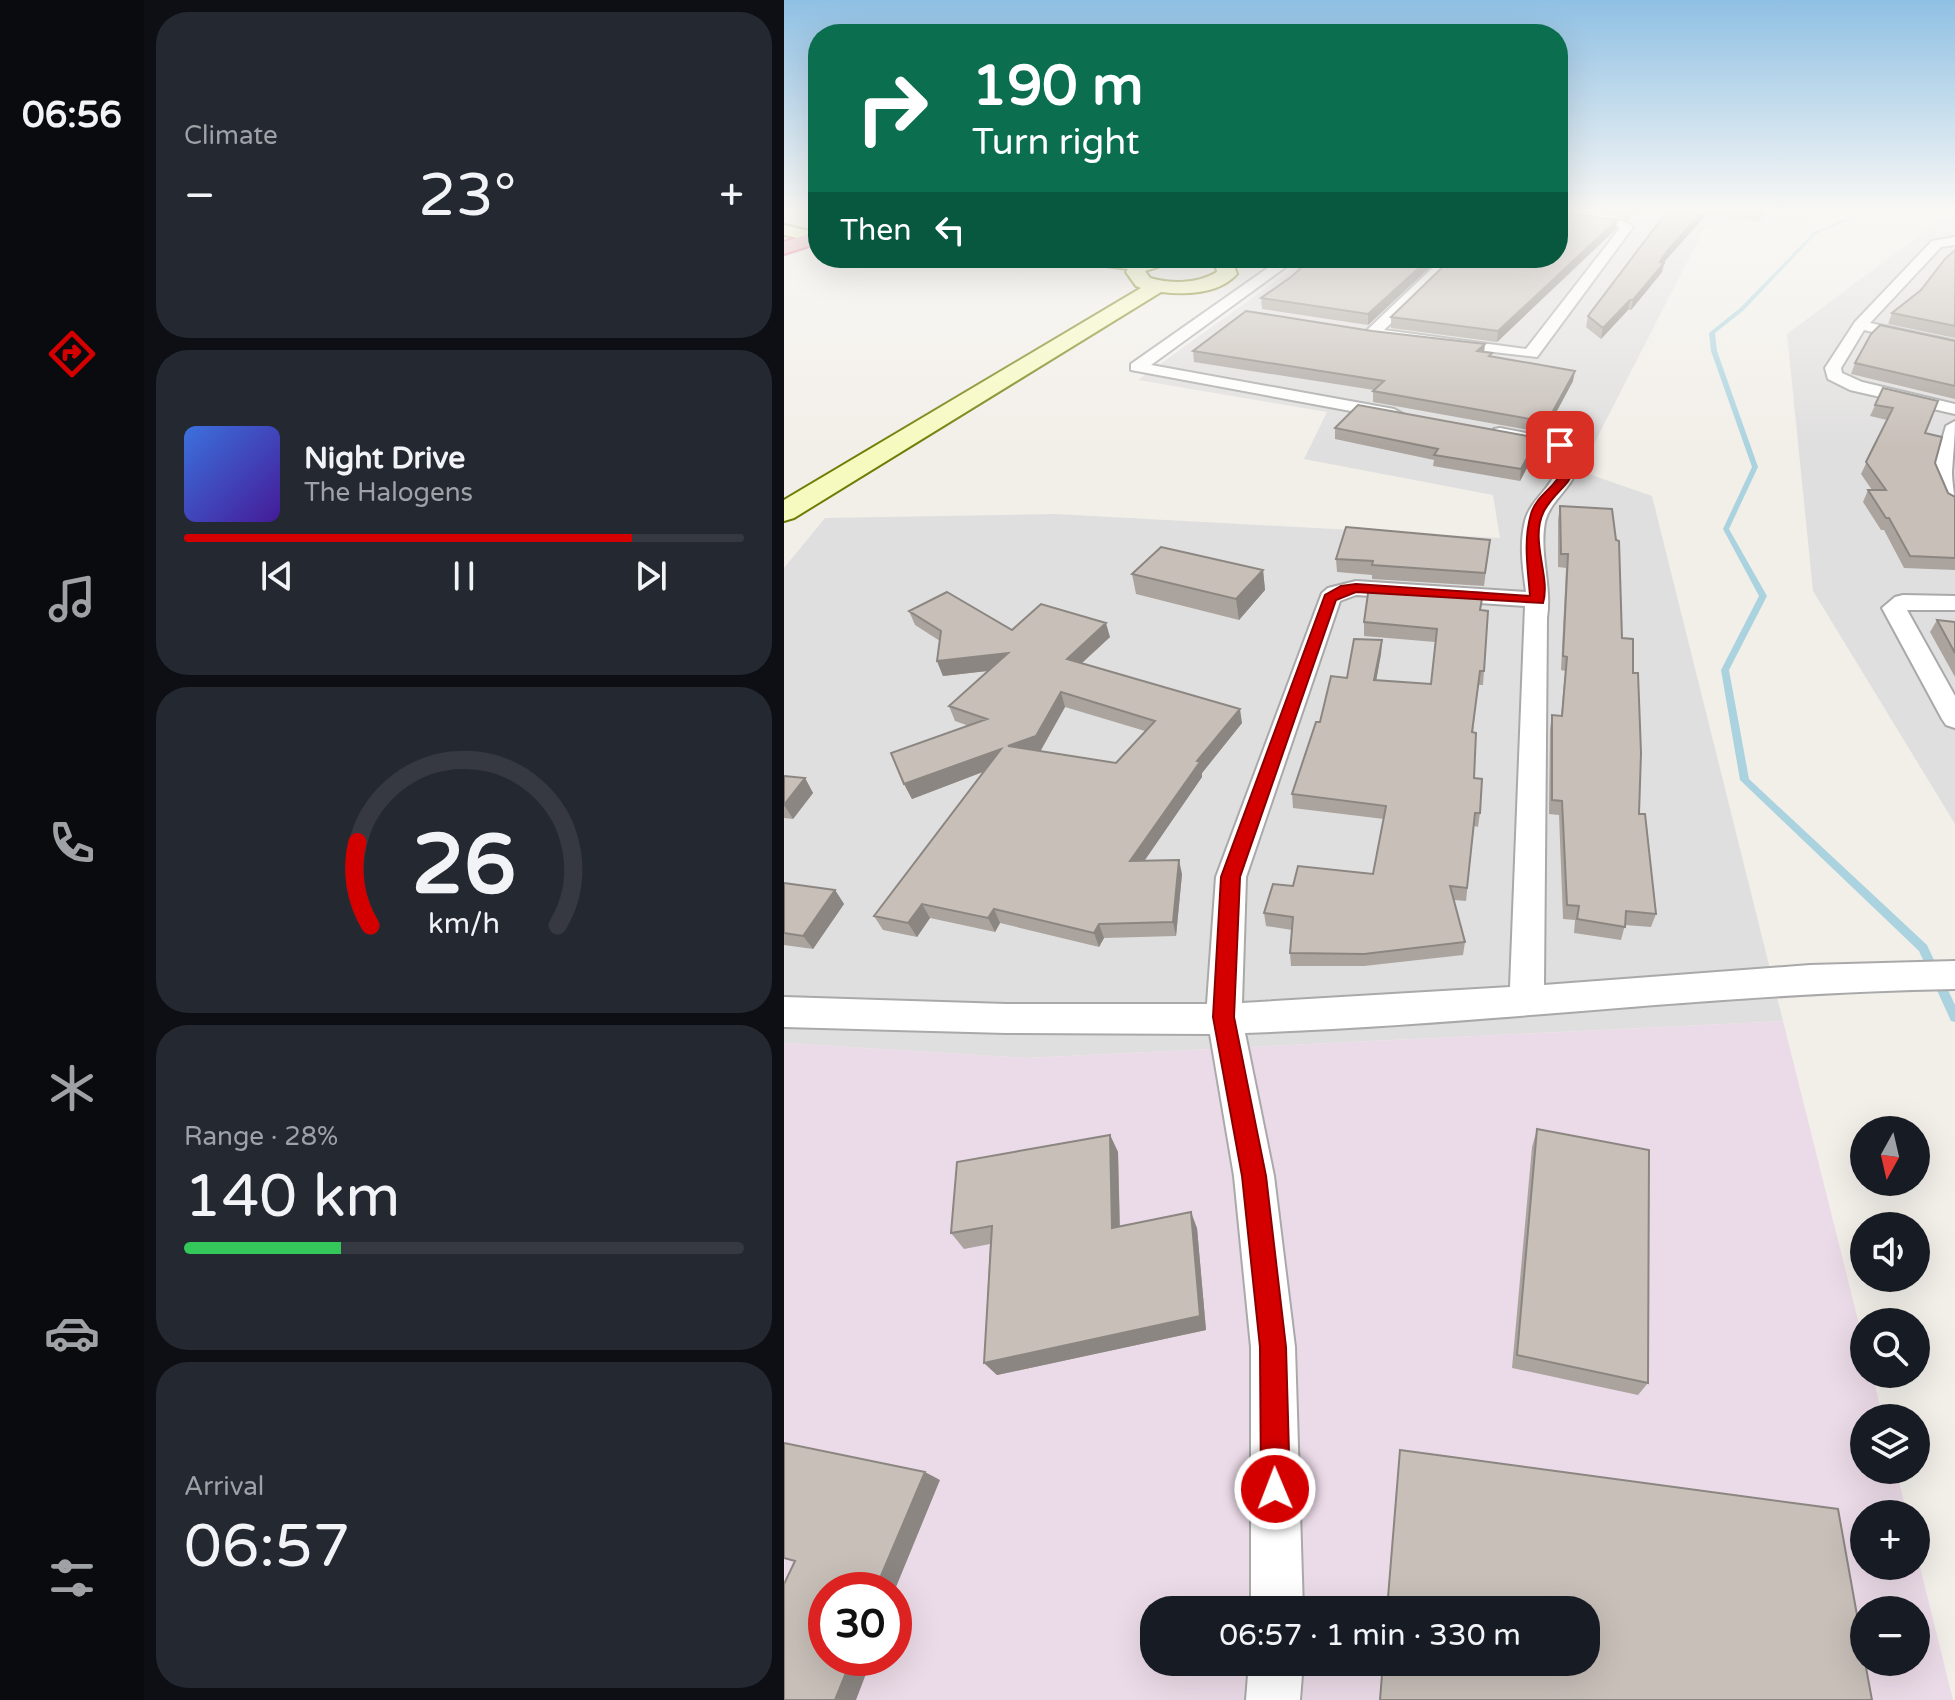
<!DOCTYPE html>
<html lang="en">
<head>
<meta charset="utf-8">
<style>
  body { margin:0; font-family:"Varela Round",sans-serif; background:#242831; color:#f1f3f6; height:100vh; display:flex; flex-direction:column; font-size:30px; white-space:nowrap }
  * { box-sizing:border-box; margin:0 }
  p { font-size:26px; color:#9ea1a6 }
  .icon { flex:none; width:44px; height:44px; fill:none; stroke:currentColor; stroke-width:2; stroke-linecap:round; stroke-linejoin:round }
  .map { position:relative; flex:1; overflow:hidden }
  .details { display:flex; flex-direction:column; gap:12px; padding:12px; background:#0d0f14; width:640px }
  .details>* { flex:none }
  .top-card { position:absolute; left:24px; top:24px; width:760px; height:244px; border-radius:32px; box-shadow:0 8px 32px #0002; background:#0b6e4f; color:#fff; overflow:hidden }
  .needle { width:52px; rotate:188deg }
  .tools { position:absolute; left:1066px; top:1116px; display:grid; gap:16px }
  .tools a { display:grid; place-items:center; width:80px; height:80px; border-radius:50%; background:#171b24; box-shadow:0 8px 32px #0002; font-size:40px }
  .speed { position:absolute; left:24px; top:1572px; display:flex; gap:16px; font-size:40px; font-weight:700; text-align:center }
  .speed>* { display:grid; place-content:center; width:104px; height:104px; border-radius:50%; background:#171b24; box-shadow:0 8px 32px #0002; line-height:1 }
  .speed .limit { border:12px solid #d22; background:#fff; color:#111 }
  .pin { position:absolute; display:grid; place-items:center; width:68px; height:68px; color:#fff; margin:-34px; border-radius:16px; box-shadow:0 4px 12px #0006 }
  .me { position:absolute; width:88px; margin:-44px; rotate:359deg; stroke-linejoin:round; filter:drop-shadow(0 0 6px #0008) }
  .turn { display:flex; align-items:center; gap:28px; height:168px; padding:0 32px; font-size:36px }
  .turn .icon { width:104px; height:104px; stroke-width:2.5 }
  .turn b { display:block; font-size:56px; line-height:68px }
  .then { display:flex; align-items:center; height:76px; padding:0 32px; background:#0003; gap:16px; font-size:30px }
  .big { font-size:60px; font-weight:600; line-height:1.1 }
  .details .card { flex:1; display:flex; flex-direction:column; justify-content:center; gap:12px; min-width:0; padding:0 28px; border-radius:32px; background:#242831 }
  .details .dial { align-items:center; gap:0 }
  .dial svg { height:208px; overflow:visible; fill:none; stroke:#363941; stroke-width:7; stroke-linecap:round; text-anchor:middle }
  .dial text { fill:#f1f3f6; stroke:none }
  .song { display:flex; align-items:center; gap:24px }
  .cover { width:96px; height:96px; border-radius:12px; background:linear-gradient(135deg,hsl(220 70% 55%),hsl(260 70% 35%)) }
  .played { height:8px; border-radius:4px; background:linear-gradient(90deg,#d40000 80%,#363941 80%) }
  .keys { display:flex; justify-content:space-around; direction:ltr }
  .heat { display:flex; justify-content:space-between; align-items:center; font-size:44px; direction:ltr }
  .charge { height:12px; border-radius:6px; background:linear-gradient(90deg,#34c759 28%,#363941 0) }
  .trip { position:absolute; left:356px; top:1596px; width:460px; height:80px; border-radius:32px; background:#171b24; box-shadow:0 8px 32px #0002; font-weight:600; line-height:80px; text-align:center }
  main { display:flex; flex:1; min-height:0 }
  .tab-bar { display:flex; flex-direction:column; width:144px; justify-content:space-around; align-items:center; background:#090b0e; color:#9ea1a6 }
  .tab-bar .icon { width:56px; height:56px }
  .tab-bar .active { color:#d40000 }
  .tab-bar b { font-size:36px; color:#f1f3f6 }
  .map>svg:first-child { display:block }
  .residential { fill:#e0dfdf }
  .industrial { fill:#ebdbe8; fill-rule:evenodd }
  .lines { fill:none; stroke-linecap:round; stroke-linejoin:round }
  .stream { fill:#aad3df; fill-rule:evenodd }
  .street-casing { stroke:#a9a9a9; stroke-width:4 }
  .secondary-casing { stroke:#707d05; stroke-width:4 }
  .highway-casing { stroke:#dc2a67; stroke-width:4 }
  .street { fill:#fff; fill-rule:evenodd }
  .secondary { fill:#f7fabf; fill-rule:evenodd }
  .highway { fill:#e892a2; fill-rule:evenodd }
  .wall { fill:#aba49e; fill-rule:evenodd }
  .shaded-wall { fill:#8b8681 }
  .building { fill:#c7bfb8; stroke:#8b8681; stroke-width:2; fill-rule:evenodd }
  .route { fill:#d40000; stroke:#8a0000; stroke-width:2 }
</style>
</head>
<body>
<main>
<nav class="tab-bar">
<b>06:56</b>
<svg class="icon active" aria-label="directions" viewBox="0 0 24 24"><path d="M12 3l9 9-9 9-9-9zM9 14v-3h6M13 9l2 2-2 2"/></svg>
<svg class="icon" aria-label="music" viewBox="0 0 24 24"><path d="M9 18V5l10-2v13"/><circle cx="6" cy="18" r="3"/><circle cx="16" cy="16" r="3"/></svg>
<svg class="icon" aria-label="phone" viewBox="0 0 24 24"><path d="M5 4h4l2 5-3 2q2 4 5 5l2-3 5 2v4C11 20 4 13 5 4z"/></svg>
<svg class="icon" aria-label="climate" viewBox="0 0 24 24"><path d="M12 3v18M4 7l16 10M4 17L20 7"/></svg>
<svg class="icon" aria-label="car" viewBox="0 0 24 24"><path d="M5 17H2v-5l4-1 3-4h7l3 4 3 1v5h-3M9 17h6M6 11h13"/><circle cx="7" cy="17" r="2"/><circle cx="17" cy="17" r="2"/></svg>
<svg class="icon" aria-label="filters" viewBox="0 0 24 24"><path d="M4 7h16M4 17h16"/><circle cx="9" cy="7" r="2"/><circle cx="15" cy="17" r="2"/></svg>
</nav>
<section class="details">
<div class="card"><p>Climate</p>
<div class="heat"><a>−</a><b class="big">23°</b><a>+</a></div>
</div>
<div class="card">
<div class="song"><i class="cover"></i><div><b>Night Drive</b><p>The Halogens</p></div></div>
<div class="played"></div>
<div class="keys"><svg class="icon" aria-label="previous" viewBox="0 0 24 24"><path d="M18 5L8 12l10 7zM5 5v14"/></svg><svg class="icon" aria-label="pause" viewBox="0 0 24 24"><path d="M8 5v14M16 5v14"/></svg><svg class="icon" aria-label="next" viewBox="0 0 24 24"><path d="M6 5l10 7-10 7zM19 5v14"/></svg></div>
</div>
<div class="card dial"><svg viewBox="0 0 100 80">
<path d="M14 69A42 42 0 1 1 86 69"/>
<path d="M14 69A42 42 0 0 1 9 37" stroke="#d40000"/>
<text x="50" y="56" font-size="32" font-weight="700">26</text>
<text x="50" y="72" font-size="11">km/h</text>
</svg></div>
<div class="card"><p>Range · 28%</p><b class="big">140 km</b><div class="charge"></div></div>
<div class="card"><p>Arrival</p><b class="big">06:57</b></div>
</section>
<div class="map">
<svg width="1171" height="1700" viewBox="0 0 1171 1700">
  <rect width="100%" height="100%" fill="#f2efe9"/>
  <path class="residential" d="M 774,209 L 1039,209 L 1017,220 L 929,224 L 920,229 L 796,471 L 868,496 L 999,1021 L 242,1058 L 0,1043 L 0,568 L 41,518 L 271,514 L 716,538 L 709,495 L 520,459 L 543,412 L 354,380 L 524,258 L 774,258 Z
    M 1171,215 L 1171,824 L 1029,591 L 1003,334 L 1154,221 Z"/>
  <path class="industrial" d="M 999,1021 L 1080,1344 L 1080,1374 L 1088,1374 L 1099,1418 L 1080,1418 L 1080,1470 L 1112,1470 L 1123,1514 L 1080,1514 L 1080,1566 L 1132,1566 L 1132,1551 L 1169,1700 L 0,1700 L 0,1043 L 242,1058 ZM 42,1590 L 110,1590 L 110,1658 L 42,1658 ZM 370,1610 L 802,1610 L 802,1662 L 370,1662 ZM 1080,1610 L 1132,1610 L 1132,1662 L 1080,1662 Z"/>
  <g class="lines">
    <path class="stream" d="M 1085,209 L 1091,209 L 1032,234 L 960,310 L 931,333 L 933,351 L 974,467 L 945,529 L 983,596 L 945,670 L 965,779 L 1143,945 L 1171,1005 L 1171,1022 L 1167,1021 L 1135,951 L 956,780 L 937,670 L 975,596 L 939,529 L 968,467 L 927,351 L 925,333 L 956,308 L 1030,232 Z"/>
    <g class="street-casing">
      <path id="street" d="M 774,210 L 831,216 L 849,227 L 753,357 L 588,338 L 580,333 L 659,258 L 674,258 L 600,330 L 742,349 L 836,228 L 828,223 L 774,218 Z
        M 1171,237 L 1171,245 L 1157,247 L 1086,323 L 1171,341 L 1171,351 L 1080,330 L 1057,368 L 1058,373 L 1078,382 L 1171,404 L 1171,414 L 1066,390 L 1044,379 L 1041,368 L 1071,322 L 1148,241 Z
        M 498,258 L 514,258 L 367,365 L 610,409 L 619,414 L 616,418 L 610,419 L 347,370 L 347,364 Z
        M 1171,421 C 1171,438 1169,455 1168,472 C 1168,483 1171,497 1171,510 L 1161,504 L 1148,474 L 1162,426 Z
        M 716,428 L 783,441 L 793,468 C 788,489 766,500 761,522 C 755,554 768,586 763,618 L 760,985 L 1026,965 L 1171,961 L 1171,989 C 933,993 698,1025 461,1033 L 490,1176 L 511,1347 L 519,1610 L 467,1610 L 467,1347 L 450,1176 L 426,1034 L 222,1033 L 0,1027 L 0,997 L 222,1004 L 423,1004 L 432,877 L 538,593 L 544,588 L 572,581 L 742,592 C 739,569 735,545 741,521 C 748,493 784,481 769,449 L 710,437 L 707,433 L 710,429 ZM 572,595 L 741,606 L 726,987 L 458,1003 L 462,877 L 556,601 Z
        M 1119,595 L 1171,596 L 1171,610 L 1123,610 L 1171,696 L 1171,728 L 1162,725 L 1158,719 L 1098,608 L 1111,597 Z
        M 465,1662 L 519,1662 L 516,1700 L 462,1700 Z"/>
    </g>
    <g class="secondary-casing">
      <path id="secondary" d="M 0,225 L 34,233 L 34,243 L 0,235 Z
        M 297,258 L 388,258 L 386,263 L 361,271 L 366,278 C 388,284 413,284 433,272 L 432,267 L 414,262 L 412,258 L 448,260 L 453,274 C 435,294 402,295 377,292 L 10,518 L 0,521 L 0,500 L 357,288 L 352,286 L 342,272 L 344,269 L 306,264 Z"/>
    </g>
    <g class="highway-casing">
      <path id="highway" d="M 34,231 L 34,243 L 0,254 L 0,242 Z"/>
    </g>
    <use href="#street" class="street"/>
    <use href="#secondary" class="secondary"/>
    <use href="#highway" class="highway"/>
  </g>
  <path class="wall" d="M 787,209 L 854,209 L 843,220 L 831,213 Z
    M 885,209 L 982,209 L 976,221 L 922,215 L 881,261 L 878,272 L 847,310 L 844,310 L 817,339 L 802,327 L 804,316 Z
    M 775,212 L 833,220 L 832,229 L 713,342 L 607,328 L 607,317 Z
    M 1171,250 L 1171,338 L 1104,324 L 1108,313 L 1137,290 Z
    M 528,258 L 656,258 L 584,325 L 478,309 L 477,298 L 507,277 Z
    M 1171,341 L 1171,399 L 1067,374 L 1071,363 Z
    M 409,351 L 700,352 L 707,357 L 789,381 L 761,433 L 589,402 L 589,391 L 590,390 L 410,362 Z
    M 1099,388 L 1141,433 L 1151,463 L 1164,493 L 1171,497 L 1171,570 L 1120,568 L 1100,530 L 1097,530 L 1079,502 L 1084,490 L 1088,490 L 1077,474 L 1103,420 L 1086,416 Z
    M 551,428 L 753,449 L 736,481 L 649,466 L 650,460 L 551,439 Z
    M 776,506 L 838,638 L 849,673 L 855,814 L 872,914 L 867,927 L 841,925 L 837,940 L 790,933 L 791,920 L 779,919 L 775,815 L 765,814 L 766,729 L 768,715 L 777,716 L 781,671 L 777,670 L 782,568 L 774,567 L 774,520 Z
    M 706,540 L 700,586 L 588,579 L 588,575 L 553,572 L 552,559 Z
    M 479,570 L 481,590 L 455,620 L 352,594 L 348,574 Z
    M 697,610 L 700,671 L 699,685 L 694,685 L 689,732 L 690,778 L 696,813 L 694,827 L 690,826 L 682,901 L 670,900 L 681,942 L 679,955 L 580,966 L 507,966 L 506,953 L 508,930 L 482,926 L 480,913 L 509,886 L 589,874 L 600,819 L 509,808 L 508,794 L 536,722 L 563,678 L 598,640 L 597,654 L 592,680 L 647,684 L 651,642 L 580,636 L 580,622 Z
    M 125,611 L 228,630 L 326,637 L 298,663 L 458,723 L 418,773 L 418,777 L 360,861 L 398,874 L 392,936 L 320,938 L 315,947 L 216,923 L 211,932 L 146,918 L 133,937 L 99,930 L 90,916 L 199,772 L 128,799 L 120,784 L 185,726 L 171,721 L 165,706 L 204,671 L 159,676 L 153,661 L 156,641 L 131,625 ZM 281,707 L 361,731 L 332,763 L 256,751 L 257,750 Z
    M 1153,620 L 1171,622 L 1171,677 L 1146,632 Z
    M 0,776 L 21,778 L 29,793 L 9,819 L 0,818 Z
    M 0,883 L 51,890 L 60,904 L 29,949 L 0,945 Z
    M 753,1129 L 864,1383 L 854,1395 L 728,1368 L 748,1147 Z
    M 326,1135 L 334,1152 L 336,1227 L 413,1228 L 422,1330 L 213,1375 L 200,1363 L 206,1244 L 180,1249 L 167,1233 Z"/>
  <path class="shaded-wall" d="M 846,209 L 854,209 L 843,220 L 844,211 Z
    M 921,209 L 923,209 L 922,215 L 881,261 L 877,266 L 880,263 L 878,272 L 847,310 L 849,300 L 883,251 Z
    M 833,220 L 832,229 L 713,342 L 714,331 Z
    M 646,258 L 656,258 L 584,325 L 584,314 Z
    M 846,300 L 844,310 L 817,339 L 819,328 Z
    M 701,344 L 700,354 L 693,351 Z
    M 791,371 L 789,381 L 761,433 L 763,422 Z
    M 754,438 L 753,449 L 736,481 L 737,469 Z
    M 479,570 L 481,590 L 455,620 L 452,599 Z
    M 322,623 L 326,637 L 287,673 L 283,659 Z
    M 598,640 L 597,654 L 590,693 L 590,680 Z
    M 224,653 L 229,668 L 159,676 L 153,661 Z
    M 277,692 L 281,707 L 257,750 L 230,761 L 224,746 Z
    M 456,709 L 458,723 L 418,773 L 418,777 L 350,876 L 346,861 L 413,761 Z
    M 217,749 L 222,763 L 128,799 L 120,784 Z
    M 21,778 L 29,793 L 9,819 L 0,805 Z
    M 395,860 L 398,874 L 392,936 L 389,922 Z
    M 51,890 L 60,904 L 29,949 L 19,936 Z
    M 138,904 L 146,918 L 133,937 L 124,923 Z
    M 210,909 L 216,923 L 211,932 L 204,918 Z
    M 315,924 L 320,938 L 315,947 L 310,933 Z
    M 326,1135 L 334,1152 L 336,1244 L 328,1228 Z
    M 407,1212 L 413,1228 L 422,1330 L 213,1375 L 200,1363 Z
    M 141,1472 L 156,1480 L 110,1592 L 110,1590 L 91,1590 Z
    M 68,1658 L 88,1658 L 72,1700 L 51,1700 Z"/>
  <path class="building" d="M 774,209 L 775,212 L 833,220 L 714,331 L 607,317 L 668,258 L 774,258 Z
    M 885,209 L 921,209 L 883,251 L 876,262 L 880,263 L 849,300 L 846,300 L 819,328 L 804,316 Z
    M 949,209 L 980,209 L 979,212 Z
    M 1171,250 L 1171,326 L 1108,313 L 1137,290 L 1161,259 Z
    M 528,258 L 646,258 L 584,314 L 477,298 L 507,277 Z
    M 462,311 L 588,331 L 701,344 L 693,351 L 708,353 L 705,356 L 791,371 L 763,422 L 589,391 L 600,381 L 409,351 Z
    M 1096,325 L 1171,341 L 1171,386 L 1071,363 L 1087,334 Z
    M 1099,388 L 1154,401 L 1141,433 L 1158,437 L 1151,463 L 1164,493 L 1171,497 L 1171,558 L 1126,556 L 1105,518 L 1102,518 L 1084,490 L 1102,490 L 1082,462 L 1109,408 L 1091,405 Z
    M 574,405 L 754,438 L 737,469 L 650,455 L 654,449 L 551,428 Z
    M 776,506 L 828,509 L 832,540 L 835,541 L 838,638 L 849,639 L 849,673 L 854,673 L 857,753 L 855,814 L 861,814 L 872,914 L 842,911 L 841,927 L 793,919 L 795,906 L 783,905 L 778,801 L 768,800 L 768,715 L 778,716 L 783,657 L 779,656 L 784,554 L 777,554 Z
    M 562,527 L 706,540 L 701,573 L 588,565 L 589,561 L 552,559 Z
    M 377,547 L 479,570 L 452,599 L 348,574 Z
    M 585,586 L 699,593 L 696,610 L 704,611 L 700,671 L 696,671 L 688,732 L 692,733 L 690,778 L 698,779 L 696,813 L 691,813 L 683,888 L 666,886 L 681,942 L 580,954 L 506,953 L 509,917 L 480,913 L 489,884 L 509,886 L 514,866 L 589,874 L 602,806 L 508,794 L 532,722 L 536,722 L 547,676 L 563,678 L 570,639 L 598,640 L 590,680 L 647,684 L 653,629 L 580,622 Z
    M 163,592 L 228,630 L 257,604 L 322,623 L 283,659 L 456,709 L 413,761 L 416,762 L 346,861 L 395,860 L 389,922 L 315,924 L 310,933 L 210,909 L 204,918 L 138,904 L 124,923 L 90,916 L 217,749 L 120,784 L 107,753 L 203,719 L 165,706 L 224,653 L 153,661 L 157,631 L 125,611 ZM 277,692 L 371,721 L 332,763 L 224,746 L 252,736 Z
    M 1153,620 L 1171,622 L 1171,653 Z
    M 0,776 L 21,778 L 0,805 Z
    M 0,883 L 51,890 L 19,936 L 0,933 Z
    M 753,1129 L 865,1150 L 864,1383 L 733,1355 Z
    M 326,1135 L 328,1228 L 407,1212 L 416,1316 L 200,1363 L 208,1226 L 167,1233 L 173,1162 Z
    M 0,1443 L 141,1472 L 91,1590 L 42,1590 L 42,1658 L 68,1658 L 51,1700 L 0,1700 L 0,1584 L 11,1561 L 0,1558 Z
    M 616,1450 L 1054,1509 L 1080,1654 L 1080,1662 L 1081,1662 L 1088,1700 L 596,1700 L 599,1662 L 802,1662 L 802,1610 L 603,1610 Z"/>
  <linearGradient id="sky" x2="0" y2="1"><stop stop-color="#8fc0e4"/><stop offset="0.47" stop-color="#f9f8f5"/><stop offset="1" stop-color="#f9f8f5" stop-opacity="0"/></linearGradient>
  <rect width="1171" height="447" fill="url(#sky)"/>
  <path class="route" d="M 772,442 L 780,442 C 805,479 775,483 760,511 C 745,540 767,576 759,603 L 572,592 L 552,600 L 456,877 L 450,1017 L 482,1176 L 502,1347 L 506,1489 L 502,1499 L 491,1504 L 481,1499 L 477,1489 L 476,1347 L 458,1176 L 429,1017 L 437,877 L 541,595 L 557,586 L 572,584 L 746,596 C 744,569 739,541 747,514 C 755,486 794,482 771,445 Z"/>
</svg>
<div class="tools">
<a><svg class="needle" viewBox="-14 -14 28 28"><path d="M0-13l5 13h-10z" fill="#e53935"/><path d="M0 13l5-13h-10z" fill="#9ea1a6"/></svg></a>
<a><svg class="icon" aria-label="sound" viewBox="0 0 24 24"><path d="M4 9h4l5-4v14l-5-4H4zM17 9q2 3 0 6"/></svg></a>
<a><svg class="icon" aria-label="search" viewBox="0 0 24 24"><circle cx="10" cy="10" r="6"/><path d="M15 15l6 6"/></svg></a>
<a><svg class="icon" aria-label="layers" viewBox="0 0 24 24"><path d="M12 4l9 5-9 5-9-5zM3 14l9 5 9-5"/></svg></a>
<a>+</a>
<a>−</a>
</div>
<div class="speed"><div class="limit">30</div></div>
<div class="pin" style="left:776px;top:445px;background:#d93025"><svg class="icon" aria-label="arrive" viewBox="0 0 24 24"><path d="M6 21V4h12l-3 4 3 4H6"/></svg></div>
<svg class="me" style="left:491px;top:1489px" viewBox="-20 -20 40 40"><circle r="17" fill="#d40000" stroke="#fff" stroke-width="3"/><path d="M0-11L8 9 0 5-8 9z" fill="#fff"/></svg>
<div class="trip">06:57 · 1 min · 330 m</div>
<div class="top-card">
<div class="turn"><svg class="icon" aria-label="right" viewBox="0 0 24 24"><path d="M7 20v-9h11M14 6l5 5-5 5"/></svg><div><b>190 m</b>Turn right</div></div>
<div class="then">Then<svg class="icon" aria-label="left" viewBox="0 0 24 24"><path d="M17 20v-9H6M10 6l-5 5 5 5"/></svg></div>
</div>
</div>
</main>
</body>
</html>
